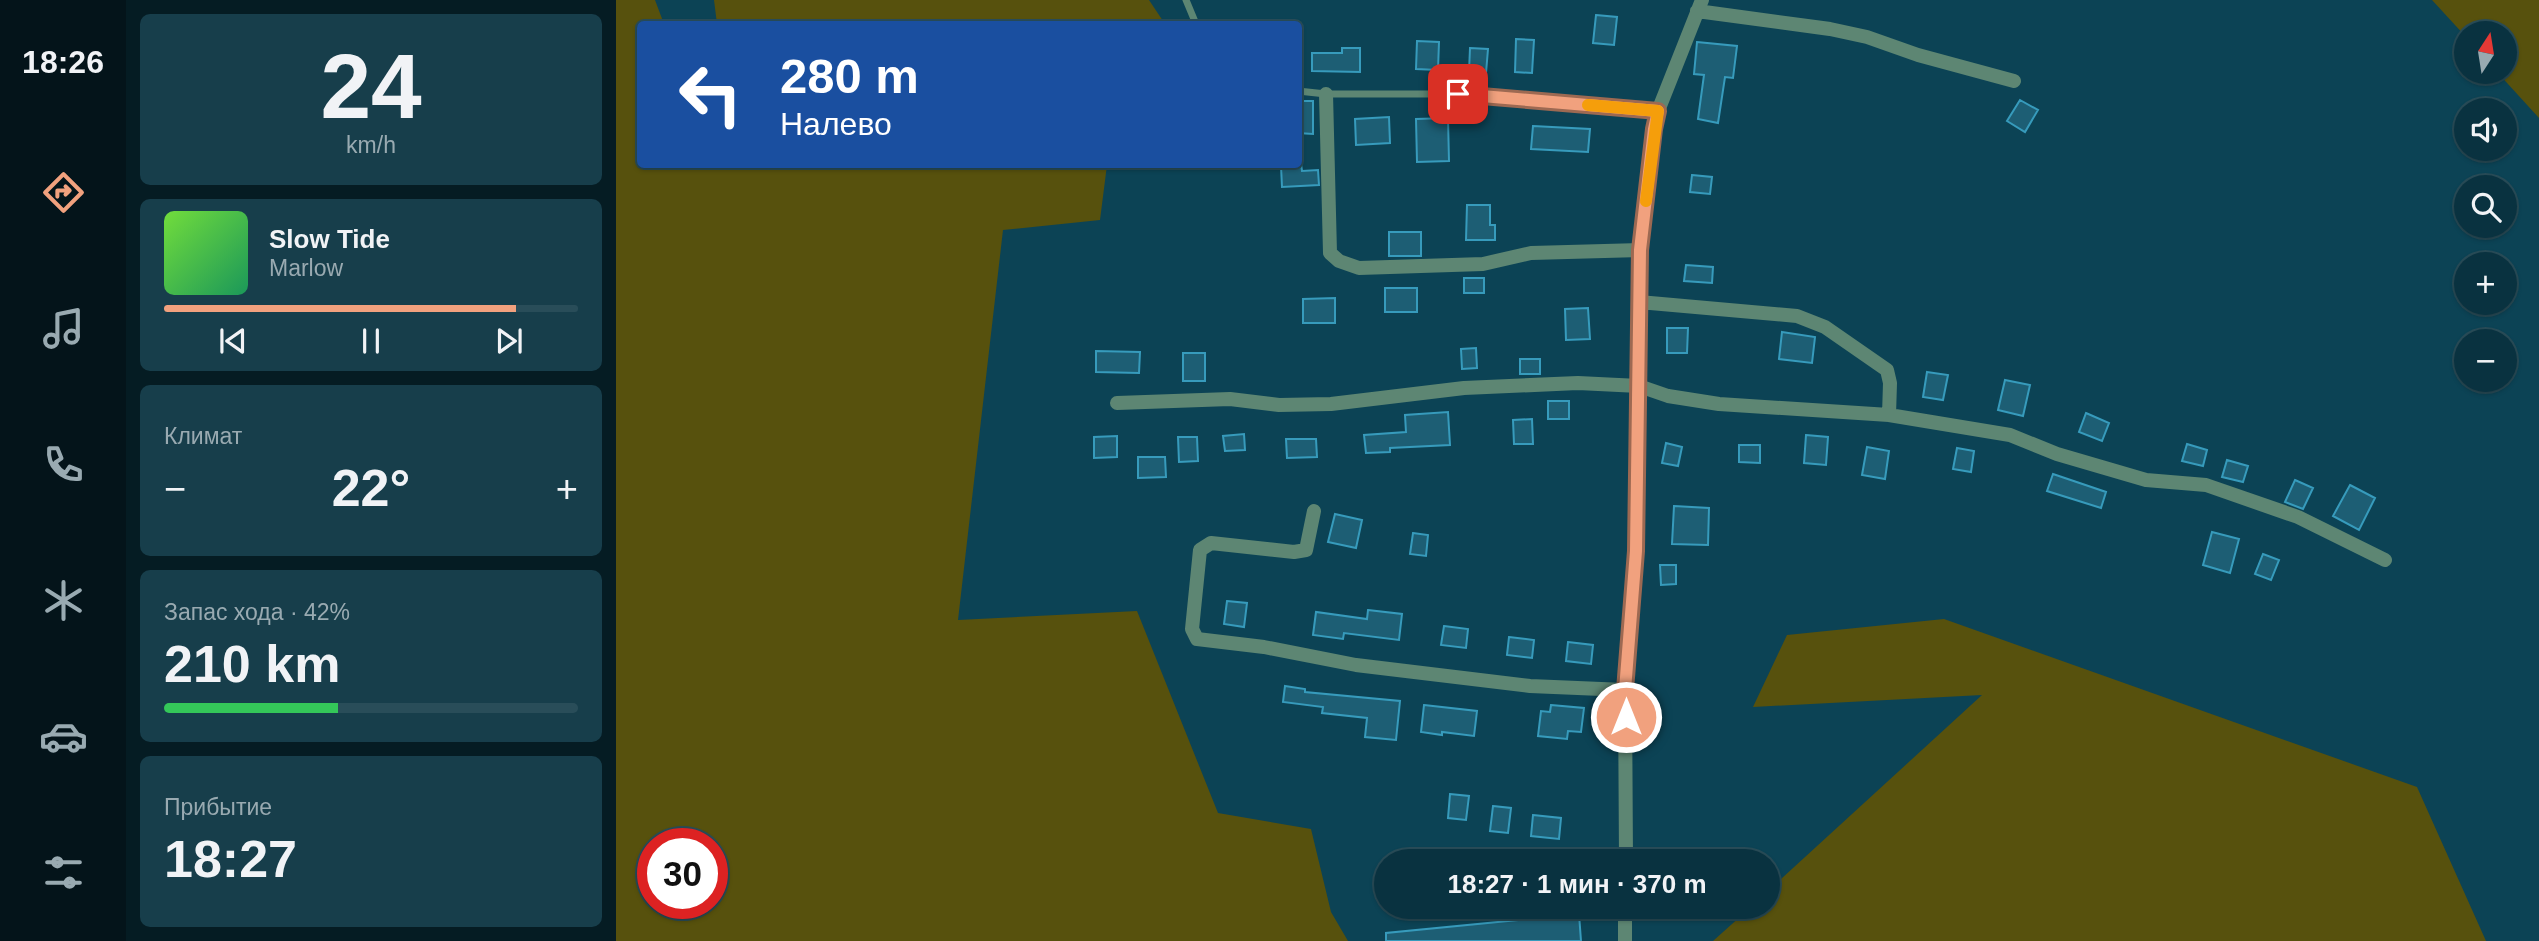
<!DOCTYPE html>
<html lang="ru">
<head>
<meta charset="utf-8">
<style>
  body { margin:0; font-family:Helvetica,sans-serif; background:#173e4b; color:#f1f3f6; height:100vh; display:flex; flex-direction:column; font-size:26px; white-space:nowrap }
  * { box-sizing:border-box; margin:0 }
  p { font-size:23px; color:#99aab1 }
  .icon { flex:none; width:38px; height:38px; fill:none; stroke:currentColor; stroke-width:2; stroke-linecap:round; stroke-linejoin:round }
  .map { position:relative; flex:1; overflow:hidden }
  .sheet { display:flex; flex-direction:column; gap:14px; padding:14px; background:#051c23; width:490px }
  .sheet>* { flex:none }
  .banner { position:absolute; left:21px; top:21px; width:665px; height:147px; border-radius:7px; box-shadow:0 2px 5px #0004,0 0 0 2px #294d59; background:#1a4fa0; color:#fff; overflow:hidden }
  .needle { width:46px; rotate:12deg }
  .controls { position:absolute; left:1838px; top:21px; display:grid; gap:14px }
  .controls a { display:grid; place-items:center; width:63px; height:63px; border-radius:50%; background:#093240; box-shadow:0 2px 5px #0004,0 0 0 2px #294d59; font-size:35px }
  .speed { position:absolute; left:21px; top:828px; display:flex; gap:14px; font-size:35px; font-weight:700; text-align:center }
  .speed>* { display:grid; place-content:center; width:91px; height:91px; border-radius:50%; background:#093240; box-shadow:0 2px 5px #0004,0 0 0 2px #294d59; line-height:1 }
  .speed .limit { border:10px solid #d22; background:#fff; color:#111 }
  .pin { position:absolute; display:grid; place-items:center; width:60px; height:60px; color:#fff; margin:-30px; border-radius:14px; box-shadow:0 4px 10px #0006 }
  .me { position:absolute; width:77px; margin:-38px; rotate:0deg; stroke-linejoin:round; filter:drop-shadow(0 0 5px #0008) }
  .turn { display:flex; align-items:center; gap:24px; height:147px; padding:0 28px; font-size:32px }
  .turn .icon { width:91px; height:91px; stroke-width:2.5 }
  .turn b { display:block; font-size:49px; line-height:60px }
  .big { font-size:52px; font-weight:600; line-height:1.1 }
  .sheet .tile { flex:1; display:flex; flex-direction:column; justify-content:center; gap:10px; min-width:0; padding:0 24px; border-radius:10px; background:#173e4b }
  .sheet .dial { align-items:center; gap:0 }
  .dial b { font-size:91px; line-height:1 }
  .song { display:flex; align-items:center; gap:21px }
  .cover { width:84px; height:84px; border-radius:10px; background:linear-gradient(135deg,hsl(100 70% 55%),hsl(150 70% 35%)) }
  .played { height:7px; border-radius:4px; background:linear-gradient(90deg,#f1a17e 85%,#294d59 85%) }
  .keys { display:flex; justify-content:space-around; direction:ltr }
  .heat { display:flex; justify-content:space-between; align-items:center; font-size:38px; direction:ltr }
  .charge { height:10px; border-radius:5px; background:linear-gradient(90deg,#34c759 42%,#294d59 0) }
  .trip { position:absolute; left:758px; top:849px; width:406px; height:70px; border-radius:35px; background:#093240; box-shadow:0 2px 5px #0004,0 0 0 2px #294d59; font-weight:600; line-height:70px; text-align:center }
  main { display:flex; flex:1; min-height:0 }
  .tab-bar { display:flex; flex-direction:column; width:126px; justify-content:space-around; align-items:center; background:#04141a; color:#99aab1 }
  .tab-bar .icon { width:49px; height:49px }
  .tab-bar .current { color:#f1a17e }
  .tab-bar b { font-size:32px; color:#f1f3f6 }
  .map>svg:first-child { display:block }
  .green { fill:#57510d; fill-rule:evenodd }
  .building { fill:#1d5e74; stroke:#379bbc; stroke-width:2 }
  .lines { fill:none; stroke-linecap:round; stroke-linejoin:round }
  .lane { stroke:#5d8673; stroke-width:7 }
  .street { stroke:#5d8673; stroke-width:14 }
  .route-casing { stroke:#9d6952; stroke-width:18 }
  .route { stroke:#f1a17e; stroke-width:12 }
  .slow { stroke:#f59e0b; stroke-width:12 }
</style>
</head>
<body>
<main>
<nav class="tab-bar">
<b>18:26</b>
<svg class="icon current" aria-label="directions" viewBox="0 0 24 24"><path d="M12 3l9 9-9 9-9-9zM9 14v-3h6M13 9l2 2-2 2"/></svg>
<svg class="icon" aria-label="music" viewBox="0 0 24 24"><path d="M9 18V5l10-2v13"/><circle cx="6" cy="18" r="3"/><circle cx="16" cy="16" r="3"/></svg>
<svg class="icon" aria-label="phone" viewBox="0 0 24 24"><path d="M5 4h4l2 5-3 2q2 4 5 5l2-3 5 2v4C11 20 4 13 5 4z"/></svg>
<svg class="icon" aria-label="climate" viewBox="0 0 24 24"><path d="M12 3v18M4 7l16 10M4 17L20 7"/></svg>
<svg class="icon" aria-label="car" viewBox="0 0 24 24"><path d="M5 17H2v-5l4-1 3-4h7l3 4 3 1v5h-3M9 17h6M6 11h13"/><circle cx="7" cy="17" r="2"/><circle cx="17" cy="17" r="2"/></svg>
<svg class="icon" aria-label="filters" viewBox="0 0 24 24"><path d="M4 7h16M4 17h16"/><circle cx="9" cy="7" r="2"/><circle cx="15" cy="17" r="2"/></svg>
</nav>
<section class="sheet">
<div class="tile dial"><b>24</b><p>km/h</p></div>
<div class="tile">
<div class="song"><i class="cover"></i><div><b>Slow Tide</b><p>Marlow</p></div></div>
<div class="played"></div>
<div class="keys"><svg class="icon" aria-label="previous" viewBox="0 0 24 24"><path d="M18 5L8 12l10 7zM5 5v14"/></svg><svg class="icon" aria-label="pause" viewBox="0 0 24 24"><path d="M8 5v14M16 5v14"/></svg><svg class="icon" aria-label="next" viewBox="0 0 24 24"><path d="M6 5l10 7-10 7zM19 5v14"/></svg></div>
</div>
<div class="tile"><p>Климат</p>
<div class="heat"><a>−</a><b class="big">22°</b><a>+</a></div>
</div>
<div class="tile"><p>Запас хода · 42%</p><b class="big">210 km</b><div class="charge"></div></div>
<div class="tile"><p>Прибытие</p><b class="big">18:27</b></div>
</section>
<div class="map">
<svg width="1923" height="941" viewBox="0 0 1923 941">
  <rect width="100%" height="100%" fill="#0c4355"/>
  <path class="green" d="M 0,0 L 39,0 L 48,24 L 24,24 L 24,164 L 491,165 L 484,220 L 387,230 L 342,620 L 521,611 L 602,813 L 695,829 L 715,912 L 732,941 L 0,941 ZM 37,844 L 96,844 L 96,903 L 37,903 Z
    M 98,0 L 533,0 L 549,24 L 101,24 Z
    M 1816,0 L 1923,0 L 1923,118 L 1881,72 L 1888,72 L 1888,33 L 1850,33 L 1850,37 Z
    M 1328,619 L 1801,787 L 1870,941 L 1097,941 L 1135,907 L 1152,906 L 1152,891 L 1366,695 L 1137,707 L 1171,635 Z"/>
  <path class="building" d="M 980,15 L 1001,17 L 998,45 L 977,43 Z
    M 900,39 L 918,40 L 916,73 L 899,72 Z
    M 801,41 L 823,42 L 822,70 L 800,69 Z
    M 1081,42 L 1121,46 L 1117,78 L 1109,77 L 1102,123 L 1082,119 L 1088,75 L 1078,74 Z
    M 726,48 L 744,48 L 744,72 L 696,71 L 696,53 L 726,53 Z
    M 854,48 L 872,49 L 870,73 L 853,72 Z
    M 1404,100 L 1422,110 L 1409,132 L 1391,121 Z
    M 682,101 L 697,101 L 697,134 L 682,133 Z
    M 773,117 L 774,143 L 740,145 L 739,119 Z
    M 832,118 L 833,161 L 801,162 L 800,119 Z
    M 917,126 L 974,129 L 972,152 L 915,149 Z
    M 685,164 L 686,171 L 702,170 L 703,185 L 666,187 L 665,166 Z
    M 1076,175 L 1096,177 L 1094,194 L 1074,192 Z
    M 851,205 L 874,205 L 874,225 L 879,225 L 879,240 L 850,240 Z
    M 773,232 L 805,232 L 805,256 L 773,256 Z
    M 1070,265 L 1097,267 L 1096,283 L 1068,281 Z
    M 848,278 L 868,278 L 868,293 L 848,293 Z
    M 769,288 L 801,288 L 801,312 L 769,312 Z
    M 719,298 L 719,323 L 687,323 L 687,299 Z
    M 972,308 L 974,339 L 950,340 L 949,309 Z
    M 1051,328 L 1072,328 L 1071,353 L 1051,353 Z
    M 1166,332 L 1199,337 L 1196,363 L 1163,359 Z
    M 860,348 L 861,368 L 846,369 L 845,349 Z
    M 480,351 L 524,352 L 523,373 L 480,372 Z
    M 567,353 L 589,353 L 589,381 L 567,381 Z
    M 904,359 L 924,359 L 924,374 L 904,374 Z
    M 1311,372 L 1332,375 L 1327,400 L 1307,397 Z
    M 1389,380 L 1414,385 L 1407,416 L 1382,410 Z
    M 932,401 L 953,401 L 953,419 L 932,419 Z
    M 832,412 L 834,445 L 774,448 L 774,452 L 750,453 L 748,435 L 790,432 L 789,415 Z
    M 1470,413 L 1493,423 L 1486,441 L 1463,432 Z
    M 916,419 L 917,444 L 898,444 L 897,420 Z
    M 628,434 L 629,450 L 609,451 L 607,436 Z
    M 1190,435 L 1212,437 L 1210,465 L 1188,463 Z
    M 501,436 L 501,457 L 478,458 L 478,437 Z
    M 562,437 L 581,437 L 582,461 L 563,462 Z
    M 670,439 L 700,439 L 701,457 L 671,458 Z
    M 1050,443 L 1066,447 L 1062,466 L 1046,463 Z
    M 1571,444 L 1591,450 L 1587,466 L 1566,461 Z
    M 1123,445 L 1144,445 L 1144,463 L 1123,462 Z
    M 1251,447 L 1273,451 L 1269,479 L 1246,475 Z
    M 1341,448 L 1358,451 L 1355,472 L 1337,469 Z
    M 522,457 L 549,457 L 550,477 L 522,478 Z
    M 1611,460 L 1632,466 L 1627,482 L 1606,477 Z
    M 1437,474 L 1490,492 L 1485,508 L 1431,491 Z
    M 1679,480 L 1697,488 L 1687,509 L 1669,502 Z
    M 1734,485 L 1759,498 L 1743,530 L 1717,516 Z
    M 1058,506 L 1093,508 L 1092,545 L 1056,544 Z
    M 719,514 L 746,520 L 740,548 L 712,542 Z
    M 1596,532 L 1623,539 L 1614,573 L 1587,565 Z
    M 797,533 L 812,535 L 810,556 L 794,554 Z
    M 1647,554 L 1663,560 L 1655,580 L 1639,574 Z
    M 1044,565 L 1060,565 L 1060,584 L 1045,585 Z
    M 611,601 L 631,603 L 628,627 L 608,624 Z
    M 752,610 L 786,614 L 783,640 L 728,633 L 727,639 L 697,635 L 700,612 L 751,619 Z
    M 828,626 L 852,629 L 850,648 L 825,645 Z
    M 893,637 L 918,640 L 916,658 L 891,655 Z
    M 952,642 L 977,645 L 975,664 L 950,661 Z
    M 669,686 L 689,689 L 689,692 L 784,701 L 780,740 L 749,737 L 751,718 L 706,713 L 707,707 L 667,702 Z
    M 808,705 L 861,711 L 858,736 L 826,732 L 826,735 L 805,732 Z
    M 935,705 L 968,708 L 965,732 L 952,731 L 951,739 L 922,736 L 925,711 L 934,712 Z
    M 834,794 L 853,796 L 850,820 L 832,818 Z
    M 877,806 L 895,808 L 892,833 L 874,831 Z
    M 917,815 L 945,818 L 943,839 L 915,836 Z
    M 963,914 L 965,941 L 770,941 L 770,933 Z"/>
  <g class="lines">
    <path class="lane" d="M 570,0 L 580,24
      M 682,91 L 710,94 L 842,94 L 1042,111"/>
    <path class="street" d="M 1081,11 L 1214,29 L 1251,37 L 1302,55 L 1398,81
      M 710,94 L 714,253 L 723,261 L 743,268 L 867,264 L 915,253 L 1025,250
      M 1023,302 L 1181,316 L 1209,327 L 1271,370 L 1274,383 L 1273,415
      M 501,403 L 614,399 L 663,405 L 715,404 L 848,388 L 962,383 L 1023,386 L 1052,396 L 1103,404 L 1273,415 L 1394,435 L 1441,454 L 1530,480 L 1590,485 L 1682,517 L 1769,560
      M 698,511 L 690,550 L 678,552 L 595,543 L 584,550 L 576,629 L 581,639 L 648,647 L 740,665 L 914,686 L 1009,690
      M 1010,861 L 1009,690 L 1020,551 L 1025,250 L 1038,129 L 1042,111 L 1086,0
      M 1009,941 L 1009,906"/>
  </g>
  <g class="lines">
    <g class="route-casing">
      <path id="route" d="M 842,94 L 1042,111 L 1038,129 L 1024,250 L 1020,551 L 1009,690 L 1010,717"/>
    </g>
    <use href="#route" class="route"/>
    <path class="slow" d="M 972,105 L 1042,111 L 1030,201"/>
  </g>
</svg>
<div class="controls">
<a><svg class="needle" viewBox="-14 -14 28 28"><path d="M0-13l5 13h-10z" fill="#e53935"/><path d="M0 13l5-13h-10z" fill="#99aab1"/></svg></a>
<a><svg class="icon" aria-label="sound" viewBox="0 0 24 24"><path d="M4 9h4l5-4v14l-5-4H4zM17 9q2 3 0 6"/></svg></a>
<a><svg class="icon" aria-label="search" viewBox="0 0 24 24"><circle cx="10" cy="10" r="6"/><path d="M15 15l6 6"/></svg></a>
<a>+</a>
<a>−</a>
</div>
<div class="speed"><div class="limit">30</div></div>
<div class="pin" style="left:842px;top:94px;background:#d93025"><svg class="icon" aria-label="arrive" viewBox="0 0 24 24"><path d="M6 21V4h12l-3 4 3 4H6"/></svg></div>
<svg class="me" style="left:1010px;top:717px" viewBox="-20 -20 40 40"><circle r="17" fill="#f1a17e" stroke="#fff" stroke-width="3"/><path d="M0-11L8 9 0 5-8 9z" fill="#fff"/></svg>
<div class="trip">18:27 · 1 мин · 370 m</div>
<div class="banner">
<div class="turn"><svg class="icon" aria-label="left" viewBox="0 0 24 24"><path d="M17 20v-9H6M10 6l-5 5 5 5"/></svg><div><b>280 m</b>Налево</div></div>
</div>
</div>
</main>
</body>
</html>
